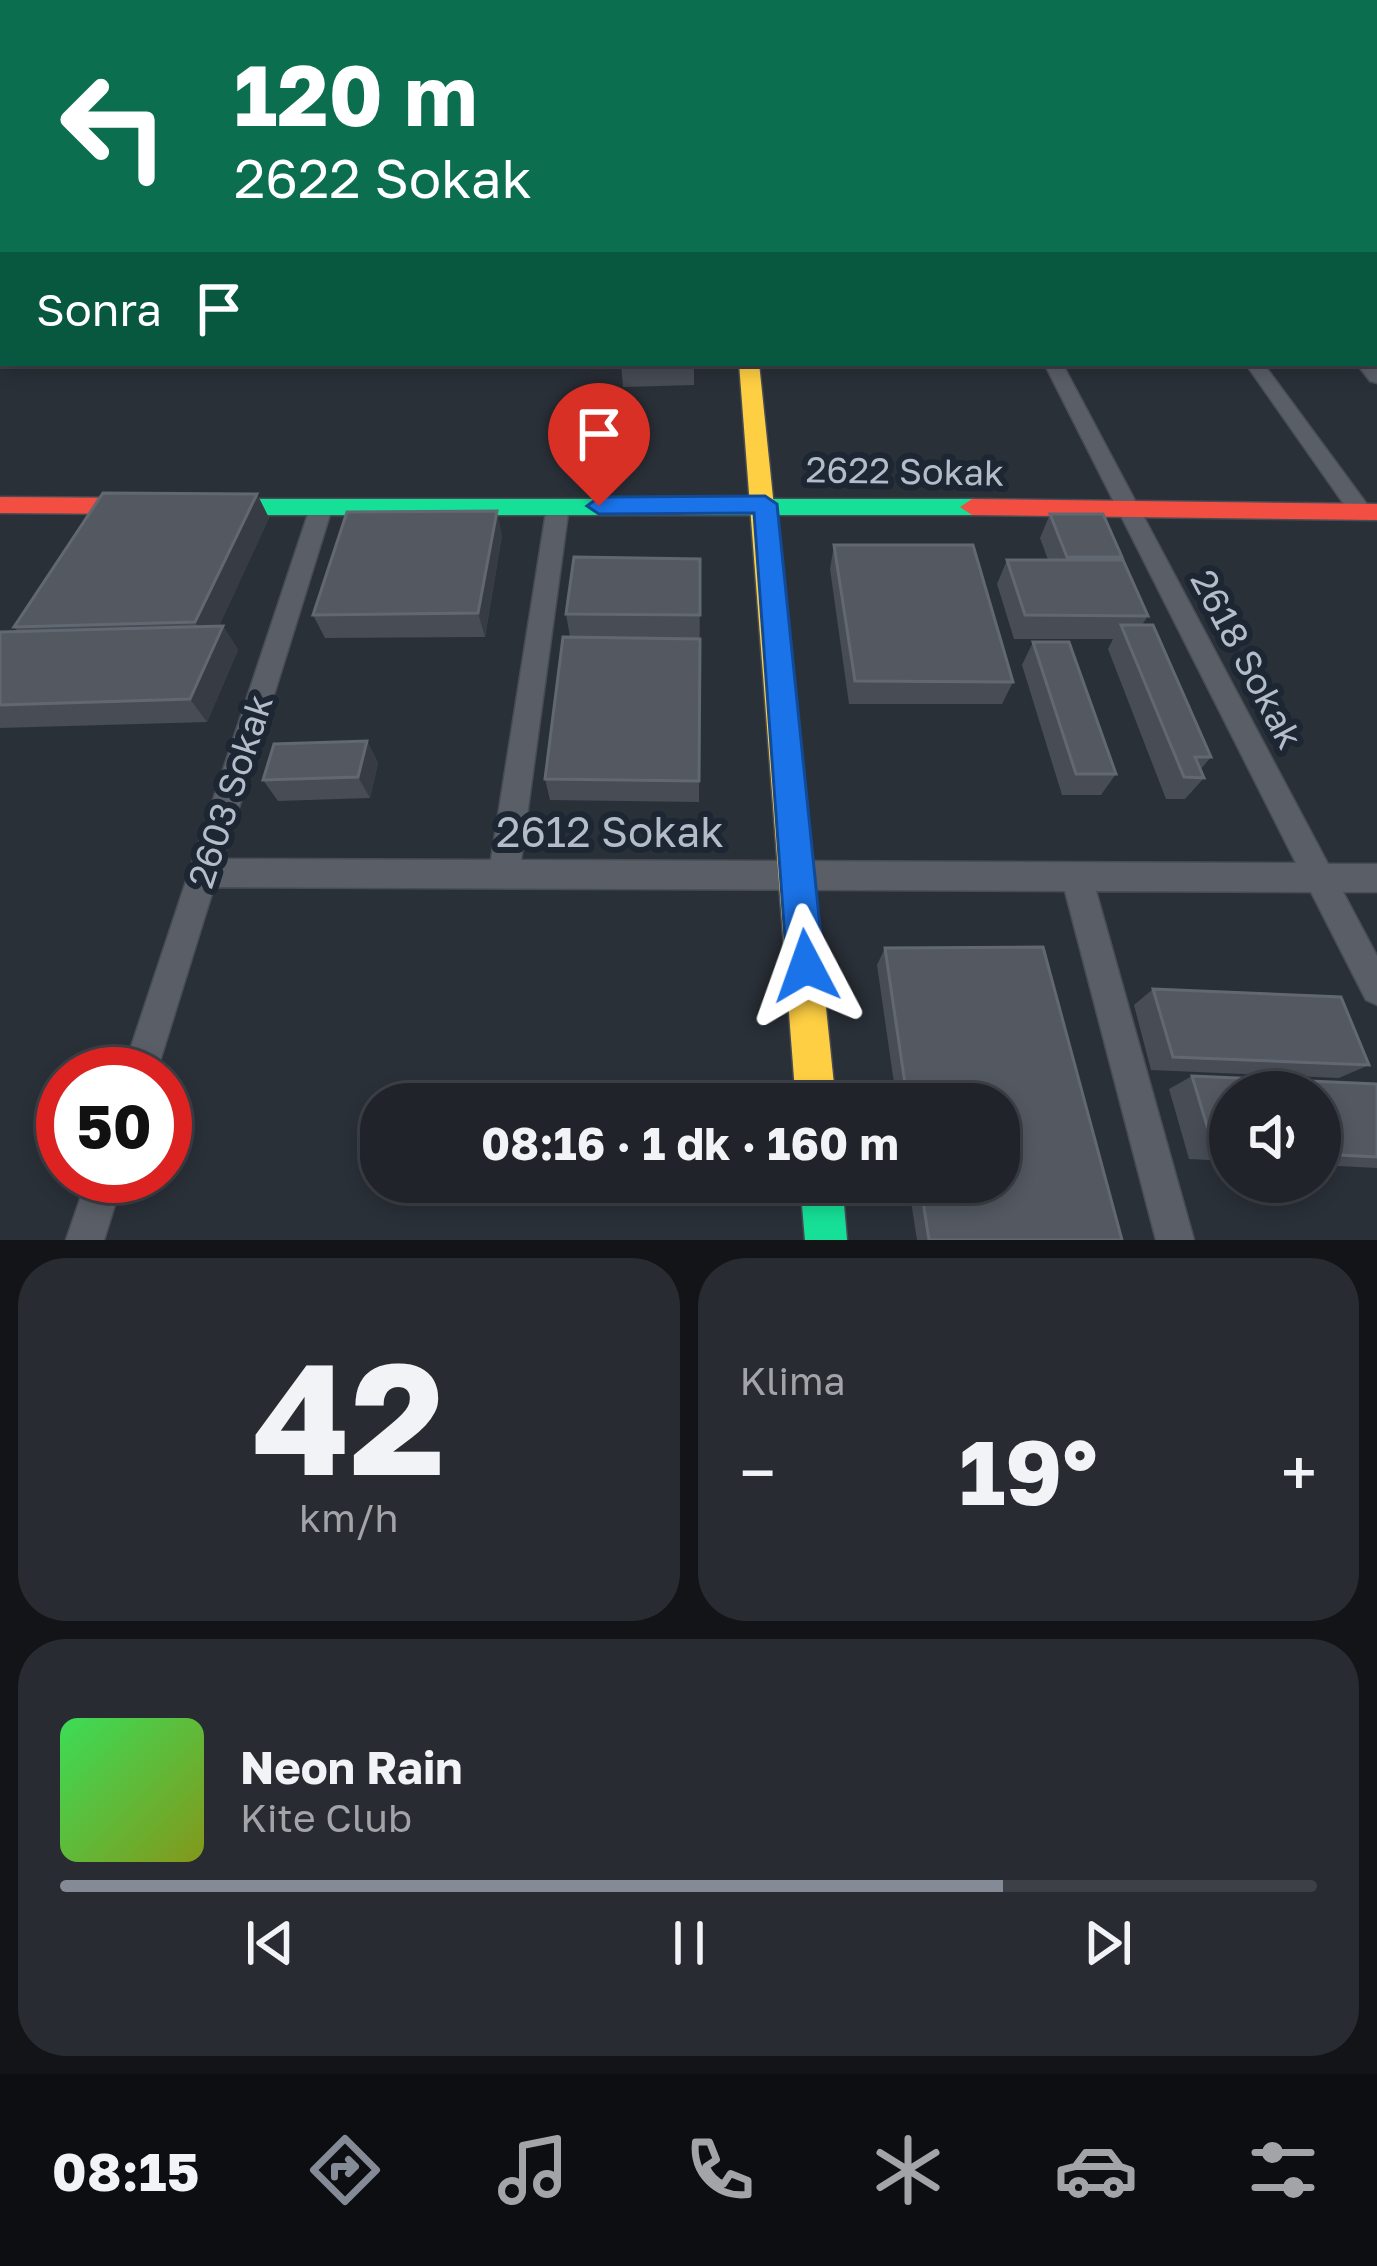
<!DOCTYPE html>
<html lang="tr">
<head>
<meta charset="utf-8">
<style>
  body { margin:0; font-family:"Golos Text",sans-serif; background:#282c32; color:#f1f3f6; height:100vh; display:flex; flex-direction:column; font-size:45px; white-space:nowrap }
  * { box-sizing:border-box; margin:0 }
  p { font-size:39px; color:#a2a4a8 }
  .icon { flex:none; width:66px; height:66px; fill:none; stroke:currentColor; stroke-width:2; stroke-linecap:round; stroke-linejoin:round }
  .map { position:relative; height:1240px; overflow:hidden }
  .side { display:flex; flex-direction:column; gap:18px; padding:18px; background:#121417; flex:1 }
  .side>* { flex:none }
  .top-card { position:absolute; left:0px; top:0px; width:1377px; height:366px; box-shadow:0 6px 18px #0003,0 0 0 3px #3d4147; background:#0b6e4f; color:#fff; overflow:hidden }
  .controls { position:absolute; left:1209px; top:1071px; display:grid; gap:24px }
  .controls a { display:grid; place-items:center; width:132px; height:132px; border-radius:50%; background:#20242a; box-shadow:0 6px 18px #0003,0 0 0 3px #3d4147; font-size:60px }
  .speed { position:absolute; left:36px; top:1047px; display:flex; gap:24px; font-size:60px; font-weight:700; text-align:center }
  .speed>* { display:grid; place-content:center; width:156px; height:156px; border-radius:50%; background:#20242a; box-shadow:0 6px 18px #0003,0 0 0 3px #3d4147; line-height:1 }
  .speed .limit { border:18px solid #d22; background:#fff; color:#111 }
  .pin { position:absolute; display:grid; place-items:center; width:102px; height:102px; color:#fff; margin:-123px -51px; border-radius:50% 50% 50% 0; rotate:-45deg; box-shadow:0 0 12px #0007 }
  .pin .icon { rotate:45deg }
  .me { position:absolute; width:132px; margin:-66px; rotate:356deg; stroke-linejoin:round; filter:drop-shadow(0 0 9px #0008) }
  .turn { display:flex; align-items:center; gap:42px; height:252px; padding:0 36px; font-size:54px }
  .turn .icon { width:156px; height:156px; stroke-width:2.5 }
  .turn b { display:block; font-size:84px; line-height:102px }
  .then { display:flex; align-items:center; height:114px; padding:0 36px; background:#0003; gap:24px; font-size:45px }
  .big { font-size:90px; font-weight:700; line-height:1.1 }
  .side .tile { flex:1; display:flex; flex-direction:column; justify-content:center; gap:18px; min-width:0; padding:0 42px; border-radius:48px; background:#282c32 }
  .side .dial { align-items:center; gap:0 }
  .dial b { font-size:156px; line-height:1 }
  .song { display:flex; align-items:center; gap:36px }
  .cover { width:144px; height:144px; border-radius:18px; background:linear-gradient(135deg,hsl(130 70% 55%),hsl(70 70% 35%)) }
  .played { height:12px; border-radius:6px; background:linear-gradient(90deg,#848b96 75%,#3d4147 75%) }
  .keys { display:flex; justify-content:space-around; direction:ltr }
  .heat { display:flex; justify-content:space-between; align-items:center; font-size:66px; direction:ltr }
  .side .tiles { flex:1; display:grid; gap:18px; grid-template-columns:1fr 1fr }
  .tile:last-child { grid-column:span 2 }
  .trip { position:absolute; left:360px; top:1083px; width:660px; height:120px; border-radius:48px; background:#20242a; box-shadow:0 6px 18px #0003,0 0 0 3px #3d4147; font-weight:700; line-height:120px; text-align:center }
  .tabs { display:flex; height:192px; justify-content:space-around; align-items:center; background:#0d0e11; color:#a2a4a8 }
  .tabs .icon { width:84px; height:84px }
  .tabs .selected { color:#848b96 }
  .tabs b { font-size:54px; color:#f1f3f6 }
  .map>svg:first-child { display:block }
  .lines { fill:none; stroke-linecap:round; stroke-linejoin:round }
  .stream { stroke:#19273c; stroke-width:4.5 }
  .street-casing { stroke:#484c55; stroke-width:3 }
  .fast-casing { stroke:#484c55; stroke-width:3 }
  .slow-casing { stroke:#484c55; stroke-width:3 }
  .jam-casing { stroke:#484c55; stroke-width:3 }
  .street { fill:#5a5e66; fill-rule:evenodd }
  .fast { fill:#16e098; fill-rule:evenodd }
  .slow { fill:#ffcf43; fill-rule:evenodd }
  .jam { fill:#f24e42; fill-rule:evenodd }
  .wall { fill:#474c55 }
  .shaded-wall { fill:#373c44 }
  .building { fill:#535861; stroke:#626872; stroke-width:3 }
  .route { fill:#1a73e8; stroke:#114b97; stroke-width:3 }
  .labels { text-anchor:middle; stroke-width:12; stroke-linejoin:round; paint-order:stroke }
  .street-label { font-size:36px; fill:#b4bcc9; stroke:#1d2633 }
  .near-street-label { font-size:42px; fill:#b4bcc9; stroke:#1d2633 }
</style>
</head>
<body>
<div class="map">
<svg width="1377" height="1240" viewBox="0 0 1377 1240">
  <rect width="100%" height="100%" fill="#2a3038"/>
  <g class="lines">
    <path class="stream" d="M 884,0 L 893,3"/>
    <g class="street-casing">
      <path id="street" d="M 297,0 L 351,0 L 356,3 L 302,3 Z
        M 402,0 L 412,0 L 401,3 Z
        M 493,0 L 503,0 L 503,3 L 493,3 Z
        M 0,6 L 3,6 L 3,12 L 0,12 Z
        M 1374,118 L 1377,118 L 1377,126 L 1374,126 Z
        M 1374,324 L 1377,324 L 1377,334 L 1374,334 Z
        M 0,349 L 3,349 L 3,363 L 8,363 L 0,366 Z
        M 1374,362 L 1377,366 L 1377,383 L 1370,381 L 1356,363 Z
        M 1044,363 L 1062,363 L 1328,864 L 1377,864 L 1377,892 L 1343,892 L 1377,956 L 1377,1005 L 1366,1000 L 1311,892 L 1096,891 L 1194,1240 L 1156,1240 L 1065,891 L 214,887 L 156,1074 L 122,1074 L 310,508 L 321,501 L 332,508 L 223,859 L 491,860 L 547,506 L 558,499 L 569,506 L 521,860 L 1296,863 Z
        M 1245,363 L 1263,363 L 1369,507 L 1372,512 L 1369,517 L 1353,517 Z
        M 88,1176 L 124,1176 L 104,1240 L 66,1240 Z"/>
    </g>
    <g class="fast-casing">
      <path id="fast" d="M 3,173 L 3,185 L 0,186 L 0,174 Z
        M 1374,194 L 1377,194 L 1377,204 L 1374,204 Z
        M 214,499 L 972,499 L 984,507 L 972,515 L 214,515 L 202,507 Z
        M 800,1182 L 842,1182 L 847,1240 L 805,1240 Z"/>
    </g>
    <g class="slow-casing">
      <path id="slow" d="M 3,108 L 3,117 L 0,118 L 0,109 Z
        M 739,363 L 759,363 L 836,1104 L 796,1104 Z"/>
    </g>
    <g class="jam-casing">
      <path id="jam" d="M 632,0 L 644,0 L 646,3 L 634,3 Z
        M 3,87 L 3,96 L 0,97 L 0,88 Z
        M 3,149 L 3,162 L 0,163 L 0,150 Z
        M 0,204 L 3,204 L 3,214 L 0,214 Z
        M 0,497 L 140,498 L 152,506 L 140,514 L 0,513 Z
        M 972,499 L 1377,504 L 1377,520 L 972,515 L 960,507 Z"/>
    </g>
    <use href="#street" class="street"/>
    <use href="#fast" class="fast"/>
    <use href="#slow" class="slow"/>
    <use href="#jam" class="jam"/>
  </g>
  <path class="wall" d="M 0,0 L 38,0 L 33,3 L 3,4 L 0,4 Z
    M 1085,0 L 1167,0 L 1165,3 L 1085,3 Z
    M 1202,0 L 1377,0 L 1377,56 L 1374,56 L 1374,3 L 1207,3 Z
    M 1377,58 L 1377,92 L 1374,83 L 1374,64 Z
    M 621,363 L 694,363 L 694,385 L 623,387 Z
    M 257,494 L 269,518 L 219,626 L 223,626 L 238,650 L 207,722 L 0,728 L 0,632 L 18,632 L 14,627 Z
    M 1050,514 L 1122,557 L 1120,560 L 1148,616 L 1142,625 L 1211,757 L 1200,770 L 1204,778 L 1185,799 L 1166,799 L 1108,649 L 1113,639 L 1014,639 L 997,584 L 1007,560 L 1048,560 L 1040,538 Z
    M 502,535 L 485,637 L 325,638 L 313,615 Z
    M 834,545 L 1013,682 L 1002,704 L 849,704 L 830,569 Z
    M 700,559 L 699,802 L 550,800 L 545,779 L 570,637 L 566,614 Z
    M 1033,642 L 1116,774 L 1101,795 L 1062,795 L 1022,665 Z
    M 367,741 L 378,763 L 370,798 L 278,801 L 263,780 Z
    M 885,948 L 1122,1240 L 917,1240 L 908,1182 L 999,1182 L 999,1104 L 897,1104 L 877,965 Z
    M 1153,989 L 1369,1065 L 1339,1078 L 1151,1070 L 1134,1005 Z
    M 1192,1076 L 1377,1084 L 1377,1168 L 1320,1165 L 1320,1092 L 1230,1092 L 1230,1161 L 1189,1159 L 1169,1089 Z"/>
  <path class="shaded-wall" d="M 262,0 L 283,0 L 284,3 L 256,3 Z
    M 1310,0 L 1374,0 L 1372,3 L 1309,3 Z
    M 257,494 L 269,518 L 210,646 L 195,622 Z
    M 497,511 L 502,535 L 485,637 L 478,613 Z
    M 223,626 L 238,650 L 207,722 L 190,699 Z
    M 367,741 L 378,763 L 370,798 L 358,777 Z"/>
  <path class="building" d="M 163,0 L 262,0 L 256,3 L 159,3 Z
    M 672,0 L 744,0 L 746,3 L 674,3 Z
    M 763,0 L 853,0 L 855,3 L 765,3 Z
    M 1123,0 L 1156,0 L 1151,3 L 1137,3 Z
    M 1238,0 L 1288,0 L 1290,1 L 1243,3 Z
    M 1374,3 L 1377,4 L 1377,36 L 1374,36 Z
    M 103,493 L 257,494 L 195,622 L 14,627 Z
    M 497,511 L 478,613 L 313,615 L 347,512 Z
    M 1050,514 L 1103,514 L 1122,557 L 1067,557 Z
    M 834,545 L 973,545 L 1013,682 L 855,681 Z
    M 574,557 L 700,559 L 700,615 L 566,614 Z
    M 1007,560 L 1123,560 L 1148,616 L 1025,615 Z
    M 1121,625 L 1153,625 L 1211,757 L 1195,757 L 1204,778 L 1184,777 Z
    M 223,626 L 190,699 L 0,705 L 0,632 Z
    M 563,637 L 700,639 L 699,781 L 545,779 Z
    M 1033,642 L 1069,642 L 1116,774 L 1076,774 Z
    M 367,741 L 358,777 L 263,780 L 274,744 Z
    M 1043,947 L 1122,1240 L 929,1240 L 920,1182 L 999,1182 L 999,1104 L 908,1104 L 885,948 Z
    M 1153,989 L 1341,997 L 1369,1065 L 1173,1057 Z
    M 1192,1076 L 1377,1084 L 1377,1157 L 1320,1154 L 1320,1092 L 1230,1092 L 1230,1150 L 1214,1149 Z"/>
  <path class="route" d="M 765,496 L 777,504 L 824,966 L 818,979 L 806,984 L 793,979 L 787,966 L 754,513 L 599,514 L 587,506 L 599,497 Z"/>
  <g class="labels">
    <g class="street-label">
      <text transform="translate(905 471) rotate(1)" y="13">2622 Sokak</text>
      <text transform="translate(1247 659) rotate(62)" y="13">2618 Sokak</text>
      <text transform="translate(230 791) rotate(-72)" y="13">2603 Sokak</text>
    </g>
    <g class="near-street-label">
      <text x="610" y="847">2612 Sokak</text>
    </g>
  </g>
</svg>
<div class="controls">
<a><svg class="icon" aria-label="sound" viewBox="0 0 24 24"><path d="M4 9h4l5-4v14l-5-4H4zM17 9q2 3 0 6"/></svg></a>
</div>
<div class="speed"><div class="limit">50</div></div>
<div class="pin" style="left:599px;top:506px;background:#d93025"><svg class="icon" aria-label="arrive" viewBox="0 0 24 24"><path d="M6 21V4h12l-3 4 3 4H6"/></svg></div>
<svg class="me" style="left:806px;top:966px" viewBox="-20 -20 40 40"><path d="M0-17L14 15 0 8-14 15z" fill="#1a73e8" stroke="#fff" stroke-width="4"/></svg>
<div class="trip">08:16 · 1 dk · 160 m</div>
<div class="top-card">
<div class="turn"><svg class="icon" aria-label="left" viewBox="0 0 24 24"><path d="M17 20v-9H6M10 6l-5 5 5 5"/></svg><div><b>120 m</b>2622 Sokak</div></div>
<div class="then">Sonra<svg class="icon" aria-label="arrive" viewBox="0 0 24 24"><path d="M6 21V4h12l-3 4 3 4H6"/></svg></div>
</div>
</div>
<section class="side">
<div class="tiles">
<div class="tile dial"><b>42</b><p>km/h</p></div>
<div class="tile"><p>Klima</p>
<div class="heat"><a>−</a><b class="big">19°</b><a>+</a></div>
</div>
<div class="tile">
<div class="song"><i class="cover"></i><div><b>Neon Rain</b><p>Kite Club</p></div></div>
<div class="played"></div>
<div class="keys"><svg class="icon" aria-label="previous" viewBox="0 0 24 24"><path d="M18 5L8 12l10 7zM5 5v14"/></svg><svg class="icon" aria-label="pause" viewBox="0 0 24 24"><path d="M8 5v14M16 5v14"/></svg><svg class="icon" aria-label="next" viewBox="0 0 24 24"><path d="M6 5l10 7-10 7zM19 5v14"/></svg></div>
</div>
</div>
</section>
<nav class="tabs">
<b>08:15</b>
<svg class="icon selected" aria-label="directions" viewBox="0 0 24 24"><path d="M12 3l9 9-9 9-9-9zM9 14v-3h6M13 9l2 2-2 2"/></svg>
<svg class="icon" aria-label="music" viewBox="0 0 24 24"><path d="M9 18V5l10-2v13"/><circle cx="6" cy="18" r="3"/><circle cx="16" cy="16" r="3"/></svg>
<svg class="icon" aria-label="phone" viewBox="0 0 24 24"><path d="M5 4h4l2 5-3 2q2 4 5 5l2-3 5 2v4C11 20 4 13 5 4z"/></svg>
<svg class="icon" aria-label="climate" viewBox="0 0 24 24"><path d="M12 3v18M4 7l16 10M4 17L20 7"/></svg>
<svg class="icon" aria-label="car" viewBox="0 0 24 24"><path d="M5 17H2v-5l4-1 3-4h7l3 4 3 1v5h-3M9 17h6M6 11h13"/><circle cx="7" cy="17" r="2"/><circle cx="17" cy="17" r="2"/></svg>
<svg class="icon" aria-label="filters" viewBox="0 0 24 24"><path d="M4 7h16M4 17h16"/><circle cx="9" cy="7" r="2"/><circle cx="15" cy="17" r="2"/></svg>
</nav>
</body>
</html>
